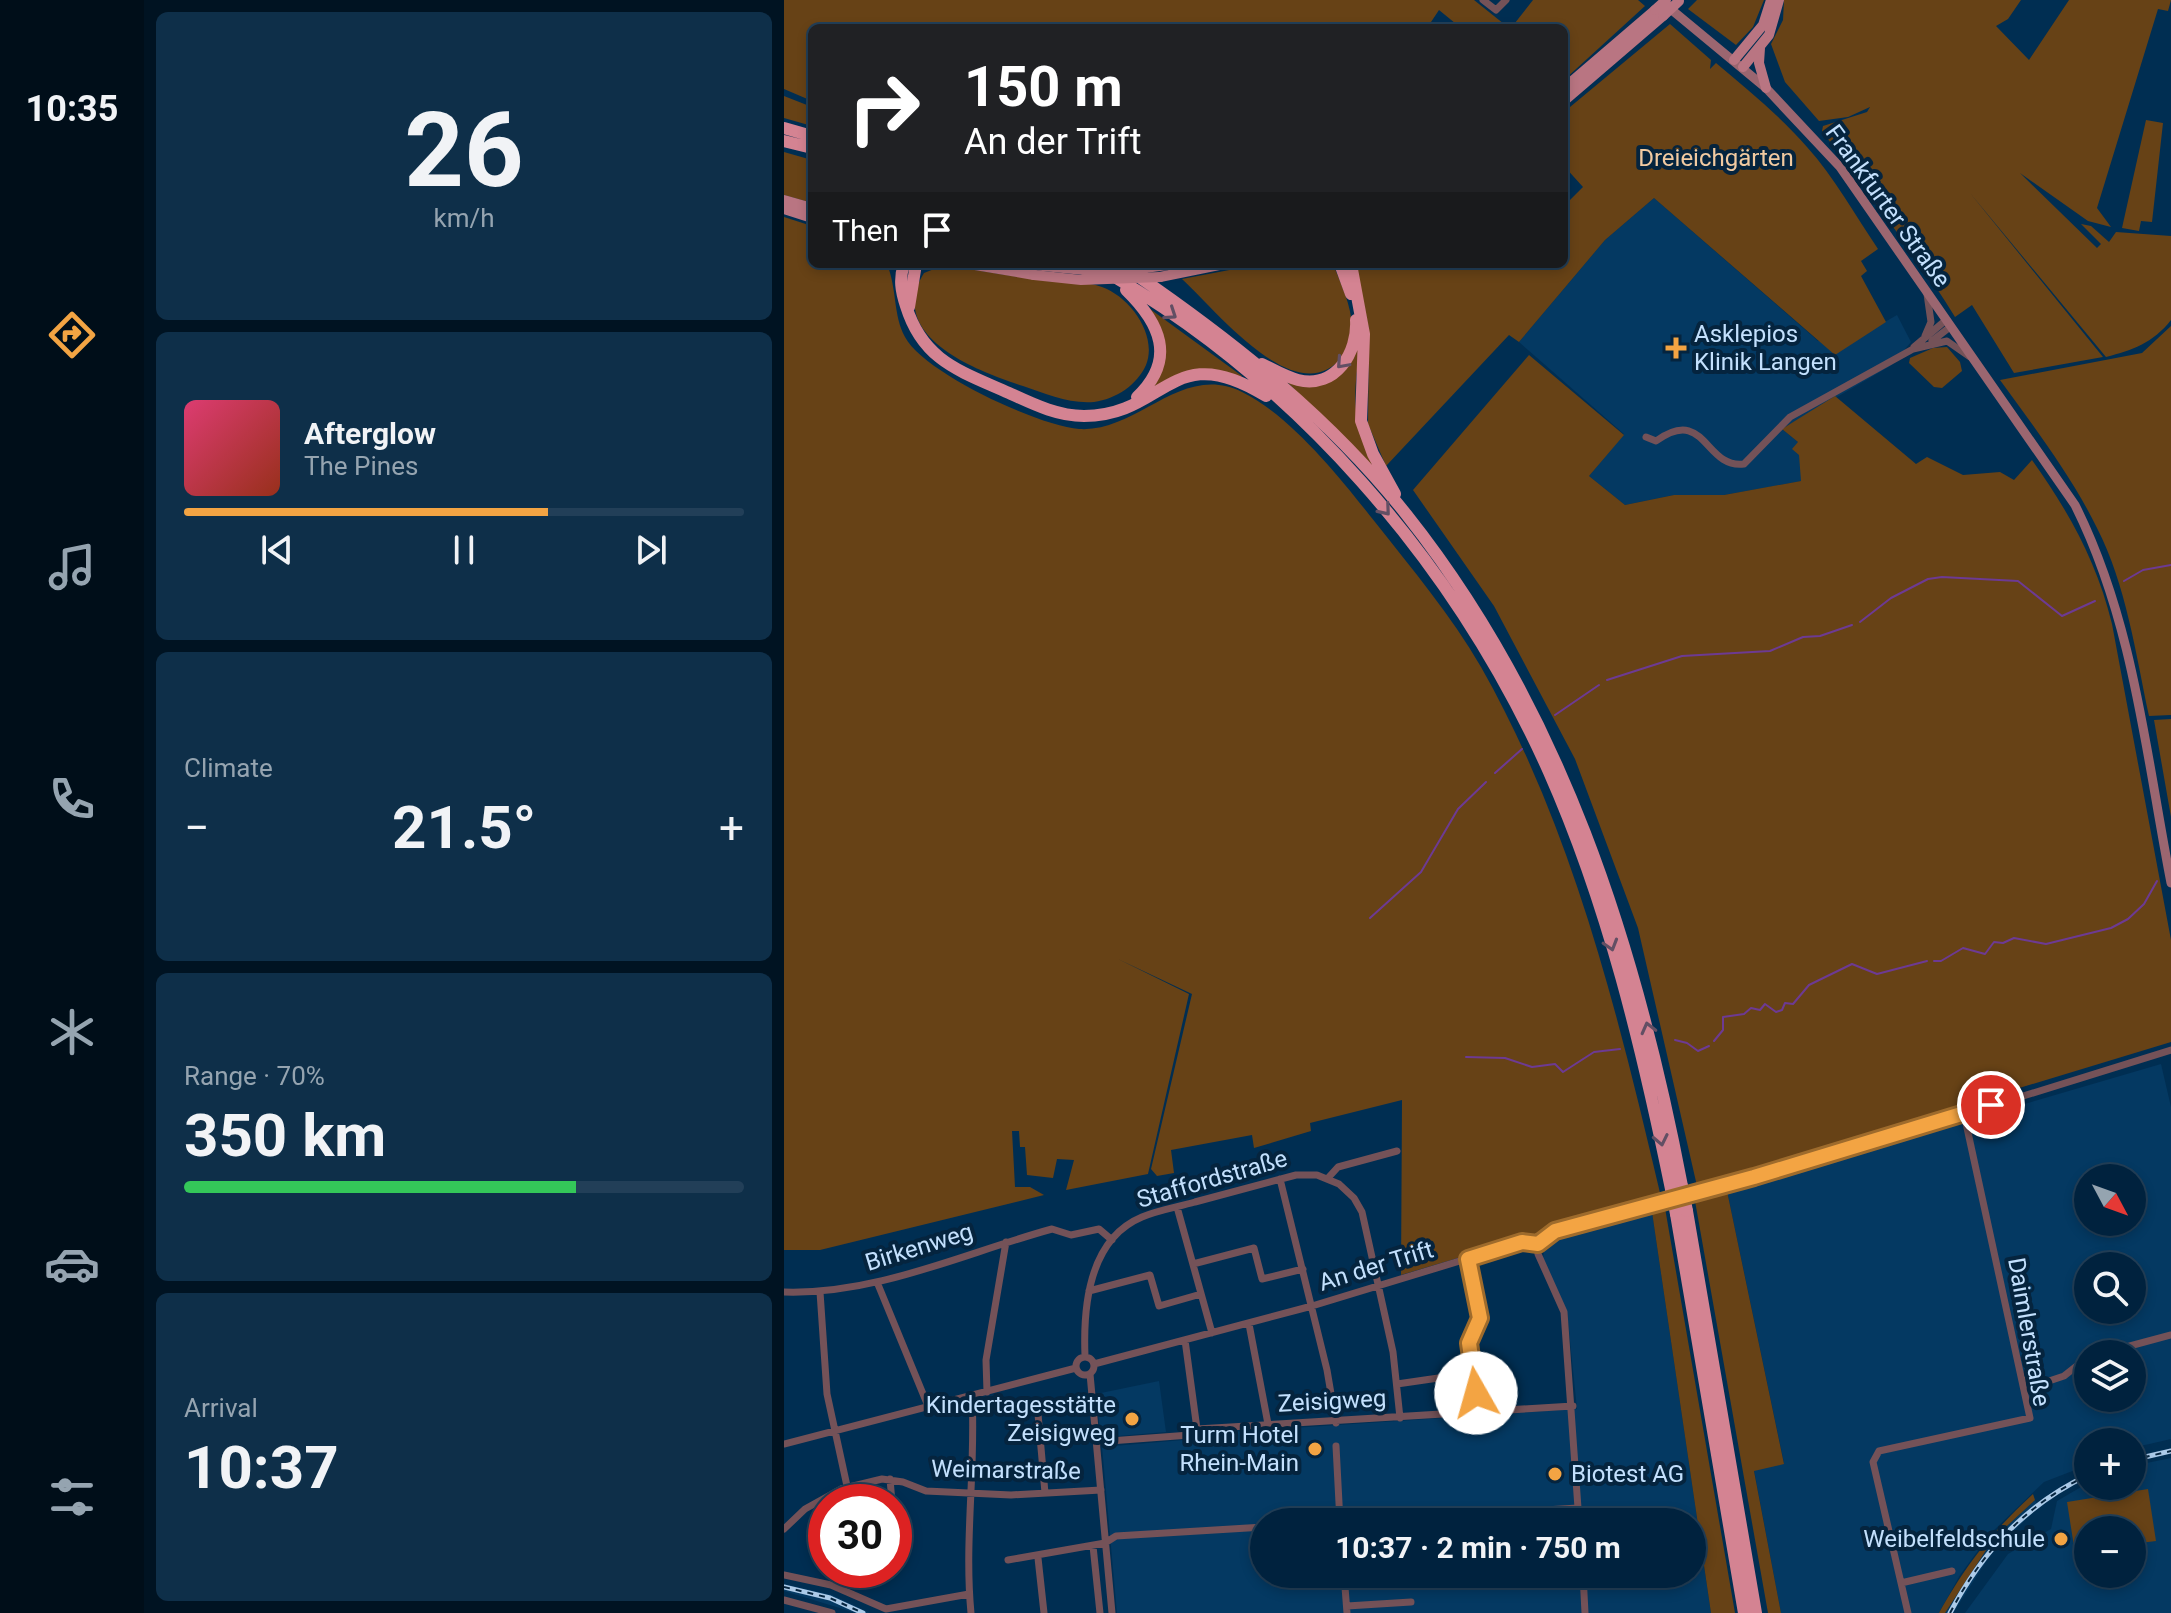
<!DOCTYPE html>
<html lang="en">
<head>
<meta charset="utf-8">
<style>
  body { margin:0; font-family:Roboto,sans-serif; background:#0e2f49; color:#f1f3f6; height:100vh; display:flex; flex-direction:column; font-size:30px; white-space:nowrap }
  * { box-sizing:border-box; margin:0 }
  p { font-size:26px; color:#95a4b0 }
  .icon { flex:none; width:44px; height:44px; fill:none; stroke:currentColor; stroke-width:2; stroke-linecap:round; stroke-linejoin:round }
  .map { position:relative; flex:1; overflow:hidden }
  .sheet { display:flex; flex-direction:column; gap:12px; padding:12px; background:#001322; width:640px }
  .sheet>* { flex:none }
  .top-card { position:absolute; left:24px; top:24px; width:760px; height:244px; border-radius:12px; box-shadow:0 4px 12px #0003,0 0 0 2px #223f58; background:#202124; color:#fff; overflow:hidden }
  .needle { width:52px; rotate:131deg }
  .tools { position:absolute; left:1290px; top:1164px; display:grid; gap:16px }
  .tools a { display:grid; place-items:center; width:72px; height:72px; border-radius:50%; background:#00223e; box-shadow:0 4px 12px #0003,0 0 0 2px #223f58; font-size:40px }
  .speed { position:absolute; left:24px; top:1484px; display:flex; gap:16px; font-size:40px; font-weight:700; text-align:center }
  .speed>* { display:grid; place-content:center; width:104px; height:104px; border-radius:50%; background:#00223e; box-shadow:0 4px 12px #0003,0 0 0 2px #223f58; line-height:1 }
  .speed .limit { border:12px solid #d22; background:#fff; color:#111 }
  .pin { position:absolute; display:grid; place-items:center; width:68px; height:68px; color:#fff; margin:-34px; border:4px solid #fff; border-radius:50%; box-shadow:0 2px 8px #0007 }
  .me { position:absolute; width:88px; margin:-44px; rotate:353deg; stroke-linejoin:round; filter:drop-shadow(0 0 6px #0008) }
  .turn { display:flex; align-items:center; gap:28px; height:168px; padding:0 24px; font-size:36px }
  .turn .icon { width:104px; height:104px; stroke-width:2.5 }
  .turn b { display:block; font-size:56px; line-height:68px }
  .then { display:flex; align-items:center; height:76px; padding:0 24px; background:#0003; gap:16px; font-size:30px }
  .big { font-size:60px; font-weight:700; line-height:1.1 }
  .sheet .tile { flex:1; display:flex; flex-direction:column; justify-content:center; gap:12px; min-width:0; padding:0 28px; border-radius:12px; background:#0e2f49 }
  .sheet .dial { align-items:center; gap:0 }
  .dial b { font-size:104px; line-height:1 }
  .song { display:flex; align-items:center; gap:24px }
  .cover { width:96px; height:96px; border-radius:12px; background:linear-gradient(135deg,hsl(340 70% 55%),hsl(10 70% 35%)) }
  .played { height:8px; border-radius:4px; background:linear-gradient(90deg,#f3a443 65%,#223f58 65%) }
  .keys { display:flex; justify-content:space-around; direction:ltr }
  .heat { display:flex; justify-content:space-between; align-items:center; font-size:44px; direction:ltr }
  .charge { height:12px; border-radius:6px; background:linear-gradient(90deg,#34c759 70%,#223f58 0) }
  .trip { position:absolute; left:466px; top:1508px; width:456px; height:80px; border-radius:40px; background:#00223e; box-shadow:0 4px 12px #0003,0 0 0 2px #223f58; font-weight:700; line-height:80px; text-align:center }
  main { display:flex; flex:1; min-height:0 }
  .dock { display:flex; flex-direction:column; width:144px; justify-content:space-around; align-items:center; background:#000e19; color:#95a4b0 }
  .dock .icon { width:56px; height:56px }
  .dock .on { color:#f3a443 }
  .dock b { font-size:36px; color:#f1f3f6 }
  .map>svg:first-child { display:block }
  .built { fill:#043962; fill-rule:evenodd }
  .green { fill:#674216 }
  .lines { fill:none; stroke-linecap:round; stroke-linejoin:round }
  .stream { stroke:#6d3a93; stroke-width:2 }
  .minor { stroke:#745258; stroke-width:7 }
  .secondary { stroke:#9b6670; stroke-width:9 }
  .primary { stroke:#b97582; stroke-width:10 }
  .motorway { stroke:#d48392; stroke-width:12 }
  .rail-casing { stroke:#abcae8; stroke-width:5 }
  .rail { stroke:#05243e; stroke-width:2; stroke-dasharray:6; stroke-linecap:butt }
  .primary-bridge { stroke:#b97582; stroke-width:10 }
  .motorway-bridge { stroke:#d48392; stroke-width:12 }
  .oneway { stroke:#624f64 }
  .route-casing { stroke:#9e6b2c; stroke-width:20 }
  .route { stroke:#f3a443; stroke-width:14 }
  .poi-dot { fill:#f3a443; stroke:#05243e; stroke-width:3 }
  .labels { text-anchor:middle; stroke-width:8; stroke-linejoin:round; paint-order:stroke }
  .park-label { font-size:24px; fill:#f1caa1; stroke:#05243e }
  .street-label { font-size:24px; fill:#c3e0fd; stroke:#05243e }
  .poi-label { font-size:24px; fill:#c3e0fd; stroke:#05243e; text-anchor:end }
</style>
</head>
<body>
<main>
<nav class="dock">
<b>10:35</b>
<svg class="icon on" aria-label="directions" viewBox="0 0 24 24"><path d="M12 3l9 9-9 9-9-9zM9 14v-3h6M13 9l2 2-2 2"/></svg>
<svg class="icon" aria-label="music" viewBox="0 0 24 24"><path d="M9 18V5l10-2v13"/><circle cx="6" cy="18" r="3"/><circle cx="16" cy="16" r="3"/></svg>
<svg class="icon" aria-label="phone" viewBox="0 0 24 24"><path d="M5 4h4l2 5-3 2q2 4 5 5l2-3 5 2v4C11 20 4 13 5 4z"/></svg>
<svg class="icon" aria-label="climate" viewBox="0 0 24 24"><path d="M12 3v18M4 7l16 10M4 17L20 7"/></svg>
<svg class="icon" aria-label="car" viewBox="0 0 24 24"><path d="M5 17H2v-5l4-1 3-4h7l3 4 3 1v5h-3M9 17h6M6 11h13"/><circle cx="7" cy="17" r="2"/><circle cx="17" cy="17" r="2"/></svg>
<svg class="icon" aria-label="filters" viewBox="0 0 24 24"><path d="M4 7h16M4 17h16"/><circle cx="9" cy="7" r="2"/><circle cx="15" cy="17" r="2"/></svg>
</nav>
<section class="sheet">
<div class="tile dial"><b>26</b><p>km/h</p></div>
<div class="tile">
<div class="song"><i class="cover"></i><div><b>Afterglow</b><p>The Pines</p></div></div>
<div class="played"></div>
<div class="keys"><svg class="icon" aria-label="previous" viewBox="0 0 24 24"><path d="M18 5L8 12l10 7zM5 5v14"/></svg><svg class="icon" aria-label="pause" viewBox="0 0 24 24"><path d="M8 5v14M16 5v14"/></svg><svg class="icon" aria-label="next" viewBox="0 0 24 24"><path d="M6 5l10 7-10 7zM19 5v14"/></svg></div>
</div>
<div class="tile"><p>Climate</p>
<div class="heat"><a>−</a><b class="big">21.5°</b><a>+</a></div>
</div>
<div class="tile"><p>Range · 70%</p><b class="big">350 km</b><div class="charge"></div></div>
<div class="tile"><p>Arrival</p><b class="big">10:37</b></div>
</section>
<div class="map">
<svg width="1387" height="1613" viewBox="0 0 1387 1613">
  <rect width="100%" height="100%" fill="#002e52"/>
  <path class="built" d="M 870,198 L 1034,341 L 1066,342 L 1113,315 L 1127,342 L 1108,365 L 998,429 L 1014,442 L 1018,481 L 940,495 L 890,495 L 841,505 L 805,476 L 840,434 L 735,342 L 821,240 Z
    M 1377,1064 L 1387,1107 L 1387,1439 L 1348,1448 L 1348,1442 L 1304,1442 L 1304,1465 L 1260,1482 L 1207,1533 L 1176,1575 L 1155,1613 L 997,1613 L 970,1470 L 1000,1463 L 943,1191 ZM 1304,1178 L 1348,1178 L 1348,1222 L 1304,1222 ZM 1304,1266 L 1348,1266 L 1348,1310 L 1304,1310 ZM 1304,1354 L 1348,1354 L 1348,1398 L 1304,1398 Z
    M 868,1212 L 927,1613 L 333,1613 L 318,1447 L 411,1439 L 417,1434 L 793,1409 L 783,1312 L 759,1258 L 761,1245 L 771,1236 ZM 480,1522 L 908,1522 L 908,1574 L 480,1574 Z
    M 375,1381 L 382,1432 L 322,1437 L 316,1432 L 312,1394 Z
    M 1387,1458 L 1387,1613 L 1181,1613 L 1224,1554 L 1267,1529 L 1273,1501 L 1304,1483 L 1304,1486 L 1348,1486 L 1348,1466 ZM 1304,1530 L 1348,1530 L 1348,1574 L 1304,1574 Z
    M 1251,1500 L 1254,1507 L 1207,1554 L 1169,1613 L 1161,1613 L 1210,1538 Z
    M 0,1584 L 48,1595 L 86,1613 L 72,1613 L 0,1591 Z"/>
  <path class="green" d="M 0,0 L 690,0 L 725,28 L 677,28 L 655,10 L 643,28 L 28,28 L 28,101 L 0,89 Z
    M 749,0 L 854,0 L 861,6 L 780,80 L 780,28 L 727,28 Z
    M 913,0 L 980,0 L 969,27 L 952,45 L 904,9 Z
    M 1000,0 L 1237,0 L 1224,19 L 1212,26 L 1245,60 L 1285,0 L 1387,0 L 1384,11 L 1374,9 L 1313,208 L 1327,227 L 1304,221 L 1236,173 L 1313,248 L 1317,244 L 1297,224 L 1307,226 L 1325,242 L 1332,232 L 1387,236 L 1387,320 C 1369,343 1349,350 1322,357 L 1186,193 L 1319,357 L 1230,373 L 1188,305 L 1171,317 C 1132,253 1082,193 1038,131 L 1039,126 L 1083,112 L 1086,107 L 1064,117 L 1035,121 L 1001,82 L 987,44 L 999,20 Z
    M 886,24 L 927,60 L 926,69 L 932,63 C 963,89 996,116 1023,147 C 1050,177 1071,215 1094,249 L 1077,261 L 1083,271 L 1077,276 L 1102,322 L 1051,355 L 870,198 L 821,240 L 735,342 L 725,335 L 602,466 L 584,424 L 585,330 L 572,264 L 780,264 L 780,206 L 799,187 L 780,166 L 780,112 Z
    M 0,96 L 28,107 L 28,126 L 0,118 Z
    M 1362,120 L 1379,123 L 1368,222 L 1357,221 L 1355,231 L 1338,228 Z
    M 0,152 L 28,160 L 28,203 L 0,195 Z
    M 0,217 L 28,226 L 28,264 L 103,264 C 113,288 109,315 121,337 C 140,373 255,426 295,429 C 354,433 397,362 458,392 C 507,416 557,479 591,522 C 628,569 667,615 697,667 C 790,831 834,1015 877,1197 L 617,1275 L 618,1100 L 526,1123 L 527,1131 L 470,1148 L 468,1135 L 387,1150 L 390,1173 L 373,1176 L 367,1169 L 408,994 L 334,959 L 405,994 L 364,1174 L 282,1190 L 290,1160 L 273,1159 L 269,1178 L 243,1175 L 241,1147 L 236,1147 L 235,1131 L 228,1131 L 231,1187 L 246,1187 L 260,1195 L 36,1250 L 0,1250 Z
    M 477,264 L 549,264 C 560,292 580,329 558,357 C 513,413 433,311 398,279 Z
    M 160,265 C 195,271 229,276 263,281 C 280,283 302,281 318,287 C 346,297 374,335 362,365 C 353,385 332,399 310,402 C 285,404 262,394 239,386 C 192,371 101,336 140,273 Z
    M 362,306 L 458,376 L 456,378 C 419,361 394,376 361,394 L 376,368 Z
    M 1387,326 L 1387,715 L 1365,716 C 1352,655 1342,584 1313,528 C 1287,475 1250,427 1216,380 L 1358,353 Z
    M 573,347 L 576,350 C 568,399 569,422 590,468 L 499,378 L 531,385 Z
    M 1163,347 L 1176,362 L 1178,371 L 1158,388 L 1150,387 L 1125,363 L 1126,358 L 1149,348 Z
    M 745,355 L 840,435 L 805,476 L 841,505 L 890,495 L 940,495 L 1017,481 L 1015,455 L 1008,449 L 1014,442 L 998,429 L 1051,396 L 1132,464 L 1143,457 L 1179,475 L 1216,472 L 1230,480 L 1248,460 C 1285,512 1313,562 1328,624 L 1387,940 L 1387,1042 L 913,1186 L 854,928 L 791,759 L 710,606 L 629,490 Z
    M 1387,719 L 1387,817 L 1370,720 Z
    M 943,1191 L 1000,1464 L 970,1471 L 997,1613 L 984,1613 L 911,1201 Z
    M 881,1207 L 881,1208 L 951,1613 L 927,1613 L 868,1212 Z
    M 722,1373 L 724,1406 L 700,1408 L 694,1376 Z
    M 1364,1489 L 1372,1541 L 1348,1544 L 1348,1530 L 1304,1530 L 1304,1551 L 1291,1553 L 1283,1502 Z
    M 1249,1494 L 1251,1500 L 1210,1538 L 1161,1613 L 1155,1613 C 1183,1563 1207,1533 1249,1494 Z"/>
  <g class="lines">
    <path class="stream" d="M 1340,581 L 1359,570 L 1387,565
      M 1076,622 L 1107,598 L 1144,579 L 1158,577 L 1234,581 L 1278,616 L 1311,601
      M 823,680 L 898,656 L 986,651 L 1019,637 L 1036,636 L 1068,625
      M 771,715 L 815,685
      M 711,773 L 738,749
      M 586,918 L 637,872 L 674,809 L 702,782
      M 1150,961 L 1157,961 L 1179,948 L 1201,954 L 1210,942 L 1219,943 L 1230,938 L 1262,944 L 1327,928 L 1344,919 L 1360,904 L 1373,881
      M 891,1040 L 903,1043 L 914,1051 L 925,1046
      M 930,1041 L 939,1030 L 939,1017 L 960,1014 L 967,1008 L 976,1010 L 981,1004 L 992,1012 L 998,1010 L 1001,1003 L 1009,1004 L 1025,985 L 1068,964 L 1093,974 L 1143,961
      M 682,1057 L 721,1058 L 748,1067 L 771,1064 L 779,1072 L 810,1052 L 836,1049"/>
    <path class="minor" d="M 699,0 L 712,10 L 722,0
      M 1141,336 L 1147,322 L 1143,294
      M 1148,341 L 1166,327
      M 1130,347 L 1162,320
      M 862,437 L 872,441 C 922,405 920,469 960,464 L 1006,417 L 1129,349 L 1163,341 L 1186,357
      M 544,1178 L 554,1167 L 613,1151
      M 496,1179 L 543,1370 L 552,1423
      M 393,1207 L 428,1333
      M 754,1244 L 771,1231 L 1079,1146 L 1387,1050
      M 754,1244 L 754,1254 L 780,1312 L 795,1522
      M 684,1259 L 696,1318 L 685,1343 L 694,1412
      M 409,1264 L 470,1248 L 478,1279 L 519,1269
      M 93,1282 L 144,1406
      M 305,1291 L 366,1275 L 375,1306 L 417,1294
      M 0,1292 C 93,1295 180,1253 268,1229 L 287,1235 L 315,1229 L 328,1240
      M 36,1292 L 43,1394 L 63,1486
      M 465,1324 L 484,1424
      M 401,1340 L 413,1429
      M 1316,1354 L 1387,1335
      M 301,1356 C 299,1306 305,1239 358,1217 C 374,1210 394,1207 411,1202 C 445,1193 479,1184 512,1175 L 533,1175 L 555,1184 L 570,1198 L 578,1212 L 609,1352 L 616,1418
      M292 1366a9 9 0 1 1 18 0a9 9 0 1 1-18 0Z
      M 310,1364 L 528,1306 L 738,1242 L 754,1244
      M 306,1374 L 328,1613
      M 1238,1380 L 1265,1381 L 1280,1376 L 1304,1357
      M 613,1384 L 689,1373
      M 203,1392 L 202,1360 L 222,1242
      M 254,1414 L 261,1493
      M 312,1442 L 406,1435 L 413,1429 L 789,1406
      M 0,1444 L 292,1368
      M 552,1446 L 556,1522
      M 106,1479 L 108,1502
      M 554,1522 L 794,1508
      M 0,1529 L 21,1509 L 57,1489 L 98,1479 L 119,1482 L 142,1491 L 227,1495 L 317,1490
      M 110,1543 L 111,1553
      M 309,1546 L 316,1613
      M 254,1558 L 260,1613
      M 224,1560 L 321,1543 L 332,1536 L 480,1527
      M 560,1574 L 563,1613
      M 799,1574 L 801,1613
      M 0,1575 L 47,1585 L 102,1609 L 185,1594
      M 1117,1583 L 1168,1571
      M 0,1600 L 48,1613
      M 563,1606 L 627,1602
      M 187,1613 C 180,1540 192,1469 188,1396
      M 1124,1613 L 1089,1462 L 1095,1451 L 1246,1418 L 1180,1114"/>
    <path class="secondary" d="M 883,6 L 982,88 L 1056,167 L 1291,505 C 1350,623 1362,755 1387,883"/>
    <path class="primary" d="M 976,48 L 975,63 L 982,88
      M 950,60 L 979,25 L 987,0
      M 959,67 L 985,35 L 995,0
      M 780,88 L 871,10
      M 780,101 L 879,16
      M 0,200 L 28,208
      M 0,209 L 28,218
      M 185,264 L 250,275
      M 239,264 L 300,270
      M 361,268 L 390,264
      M 376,277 L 440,264"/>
    <path class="motorway" d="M 0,128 L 28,136
      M 0,141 L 28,148
      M 120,264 C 115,279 117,291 122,306 C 139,361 176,371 225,393 C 249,404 273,416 300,416 C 382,416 387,337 482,396
      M 308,264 C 510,376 671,562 765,772 C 824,905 858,1048 887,1189
      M 556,264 L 567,294
      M 567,264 L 580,334 L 577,421 L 589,454 L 611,494
      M 351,274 C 450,342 547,419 622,514 C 777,709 852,945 898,1186
      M 342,290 C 376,323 393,359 353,397
      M 125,307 L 132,264
      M 478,364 C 490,370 502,377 514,380 C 552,389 574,352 572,320
      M 903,1211 L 972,1613
      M 892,1214 L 960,1613"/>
    <g class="rail-casing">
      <path id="rail" d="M 1348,1460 L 1387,1451
        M 0,1587 L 46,1598 L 79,1613
        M 1166,1613 C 1198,1552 1241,1505 1304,1475"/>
    </g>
    <use href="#rail" class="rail"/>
    <path class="primary-bridge" d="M 871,10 L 882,0
      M 879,16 L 895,1
      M 300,270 L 361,268
      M 250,275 L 297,280 L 376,277"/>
    <path class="motorway-bridge" d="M 898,1186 L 903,1211
      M 887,1189 L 892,1214"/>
  </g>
  <defs><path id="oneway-chevron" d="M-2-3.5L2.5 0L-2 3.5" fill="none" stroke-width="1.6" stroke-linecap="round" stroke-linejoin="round" transform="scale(2)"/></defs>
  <g class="oneway">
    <use href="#oneway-chevron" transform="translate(387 314) rotate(34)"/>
    <use href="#oneway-chevron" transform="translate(558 363) rotate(132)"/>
    <use href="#oneway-chevron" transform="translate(601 510) rotate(50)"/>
    <use href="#oneway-chevron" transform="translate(827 945) rotate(73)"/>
    <use href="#oneway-chevron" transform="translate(864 1028) rotate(-104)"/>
    <use href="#oneway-chevron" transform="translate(877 1140) rotate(78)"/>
  </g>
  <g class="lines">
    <g class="route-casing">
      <path id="route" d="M 692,1393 L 685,1343 L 696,1318 L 684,1259 L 738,1242 L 754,1244 L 771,1231 L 970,1177 L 1207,1105"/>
    </g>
    <use href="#route" class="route"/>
  </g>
  <g class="poi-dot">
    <path d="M888 336h8v8h8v8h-8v8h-8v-8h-8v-8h8z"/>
    <circle cx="348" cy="1419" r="8"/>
    <circle cx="531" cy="1449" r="8"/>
    <circle cx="771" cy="1474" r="8"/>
    <circle cx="1277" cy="1539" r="8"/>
  </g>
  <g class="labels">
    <g class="park-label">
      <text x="932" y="166">Dreieichgärten</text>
    </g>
    <g class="street-label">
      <text transform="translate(1104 206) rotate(54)" y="8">Frankfurter Straße</text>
      <text transform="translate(428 1179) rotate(-16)" y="8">Staffordstraße</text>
      <text transform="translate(135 1247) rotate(-17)" y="8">Birkenweg</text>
      <text transform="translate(592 1266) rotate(-17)" y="8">An der Trift</text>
      <text transform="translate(1245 1332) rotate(80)" y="8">Daimlerstraße</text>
      <text transform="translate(548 1401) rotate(-3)" y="8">Zeisigweg</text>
      <text transform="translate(222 1470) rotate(1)" y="8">Weimarstraße</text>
    </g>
    <g class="poi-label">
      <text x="910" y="342" text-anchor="start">Asklepios<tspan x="910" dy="28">Klinik Langen</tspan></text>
      <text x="332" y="1413">Kindertagesstätte<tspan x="332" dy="28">Zeisigweg</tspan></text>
      <text x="515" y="1443">Turm Hotel<tspan x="515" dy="28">Rhein-Main</tspan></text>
      <text x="787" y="1482" text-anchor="start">Biotest AG</text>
      <text x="1261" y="1547">Weibelfeldschule</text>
    </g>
  </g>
</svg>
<div class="tools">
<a><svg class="needle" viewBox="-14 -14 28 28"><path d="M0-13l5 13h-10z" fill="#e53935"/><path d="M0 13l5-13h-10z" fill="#95a4b0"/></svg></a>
<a><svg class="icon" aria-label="search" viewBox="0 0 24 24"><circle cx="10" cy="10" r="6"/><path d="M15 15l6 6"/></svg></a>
<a><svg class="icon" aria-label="layers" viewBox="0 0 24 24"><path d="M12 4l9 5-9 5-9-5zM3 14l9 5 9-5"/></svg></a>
<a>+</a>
<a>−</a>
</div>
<div class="speed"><div class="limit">30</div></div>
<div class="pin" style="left:1207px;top:1105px;background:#d93025"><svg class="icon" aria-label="arrive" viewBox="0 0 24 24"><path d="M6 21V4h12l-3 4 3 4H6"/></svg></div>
<svg class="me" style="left:692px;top:1393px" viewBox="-20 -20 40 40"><circle r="19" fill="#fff"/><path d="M0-13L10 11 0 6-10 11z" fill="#f3a443"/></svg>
<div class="trip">10:37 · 2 min · 750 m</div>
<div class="top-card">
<div class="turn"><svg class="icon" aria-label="right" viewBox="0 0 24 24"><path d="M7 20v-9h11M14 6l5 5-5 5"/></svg><div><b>150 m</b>An der Trift</div></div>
<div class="then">Then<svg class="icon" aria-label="arrive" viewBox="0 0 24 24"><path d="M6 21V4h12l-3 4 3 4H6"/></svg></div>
</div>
</div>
</main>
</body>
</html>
